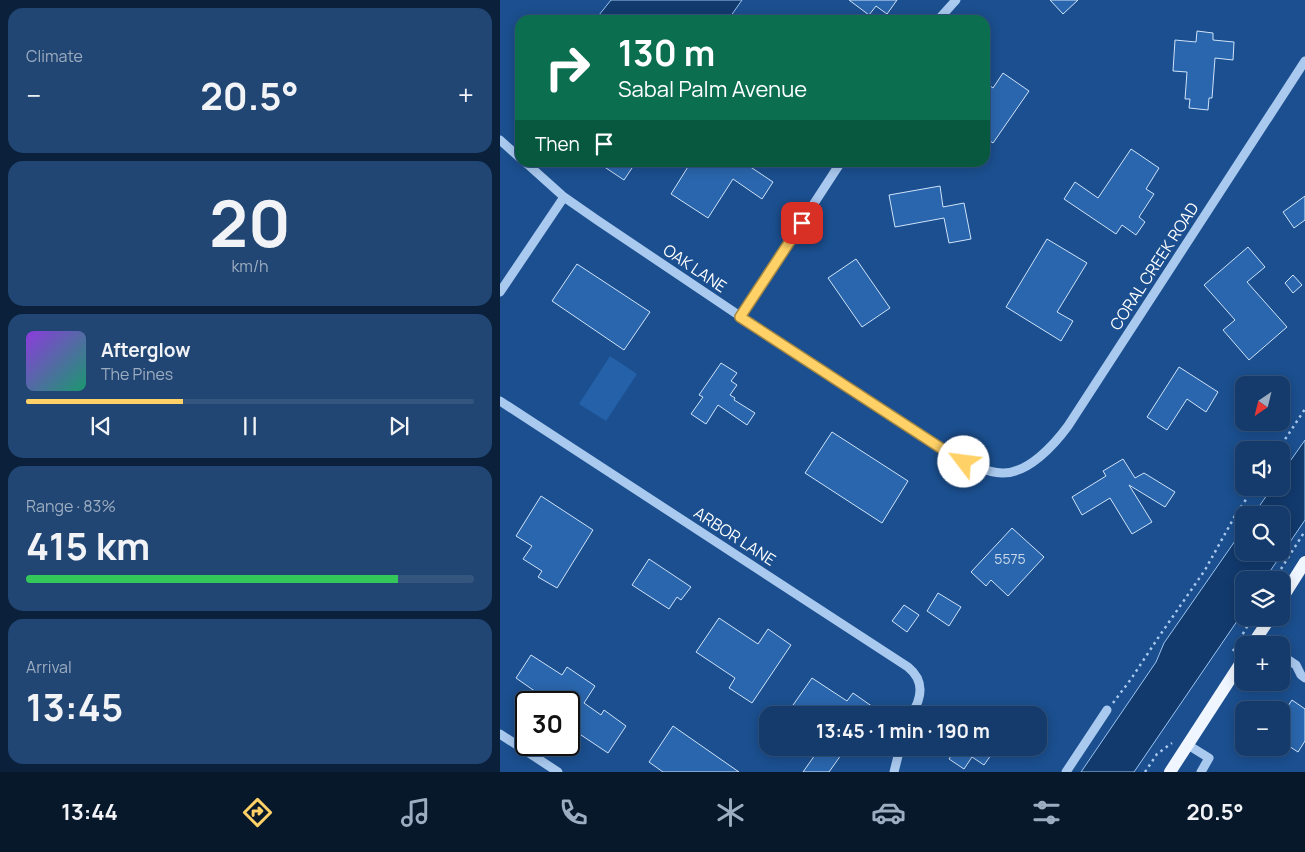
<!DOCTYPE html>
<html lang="en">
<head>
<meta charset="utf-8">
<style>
  body { margin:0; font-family:Manrope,sans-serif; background:#214673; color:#f1f3f6; height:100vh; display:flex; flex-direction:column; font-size:19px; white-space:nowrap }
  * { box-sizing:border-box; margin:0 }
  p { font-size:16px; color:#9dadc1 }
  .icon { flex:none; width:28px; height:28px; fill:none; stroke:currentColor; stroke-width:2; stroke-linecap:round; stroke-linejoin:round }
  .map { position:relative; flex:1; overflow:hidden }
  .sheet { display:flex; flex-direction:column; gap:8px; padding:8px; background:#0b203b; width:500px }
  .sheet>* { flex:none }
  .banner { position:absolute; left:15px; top:15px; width:475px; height:152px; border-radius:15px; box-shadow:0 2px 12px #0003,0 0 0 1px #33557e; background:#0b6e4f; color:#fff; overflow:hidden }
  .needle { width:32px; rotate:215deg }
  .fabs { position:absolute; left:735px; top:376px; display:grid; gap:10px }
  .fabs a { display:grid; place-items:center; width:55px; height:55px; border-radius:10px; background:#143b6b; box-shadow:0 2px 12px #0003,0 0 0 1px #33557e; font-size:25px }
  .speed { position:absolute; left:15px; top:691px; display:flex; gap:10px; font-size:25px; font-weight:700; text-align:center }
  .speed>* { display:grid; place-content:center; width:65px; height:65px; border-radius:50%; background:#143b6b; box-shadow:0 2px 12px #0003,0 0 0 1px #33557e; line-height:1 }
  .speed .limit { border:2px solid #111; border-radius:8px; background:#fff; color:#111 }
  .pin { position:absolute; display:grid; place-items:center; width:42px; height:42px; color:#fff; margin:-21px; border-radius:10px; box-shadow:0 2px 8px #0006 }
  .me { position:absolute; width:55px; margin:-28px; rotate:300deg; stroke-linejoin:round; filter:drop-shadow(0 0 4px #0008) }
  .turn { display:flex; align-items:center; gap:18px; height:105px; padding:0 20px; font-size:22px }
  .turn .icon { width:65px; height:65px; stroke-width:2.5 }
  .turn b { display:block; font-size:35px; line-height:42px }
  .then { display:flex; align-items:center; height:48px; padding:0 20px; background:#0003; gap:10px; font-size:19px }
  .big { font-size:38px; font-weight:700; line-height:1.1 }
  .sheet .widget { flex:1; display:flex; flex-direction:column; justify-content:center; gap:8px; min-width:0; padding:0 18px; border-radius:15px; background:#214673 }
  .sheet .dial { align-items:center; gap:0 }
  .dial b { font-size:65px; line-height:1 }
  .song { display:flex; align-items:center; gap:15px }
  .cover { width:60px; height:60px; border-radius:8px; background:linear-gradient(135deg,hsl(270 70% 55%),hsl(160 70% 35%)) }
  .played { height:5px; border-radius:2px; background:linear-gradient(90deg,#ffd166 35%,#33557e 35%) }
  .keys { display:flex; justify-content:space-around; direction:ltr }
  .heat { display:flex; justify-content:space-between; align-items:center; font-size:28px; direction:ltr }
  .charge { height:8px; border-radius:4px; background:linear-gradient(90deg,#34c759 83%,#33557e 0) }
  .trip { position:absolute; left:259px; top:706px; width:288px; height:50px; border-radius:15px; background:#143b6b; box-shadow:0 2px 12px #0003,0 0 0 1px #33557e; font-weight:700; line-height:50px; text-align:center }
  .menu { display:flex; height:80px; justify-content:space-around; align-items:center; background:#08182b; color:#9dadc1 }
  .menu .icon { width:35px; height:35px }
  .menu .selected { color:#ffd166 }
  .menu b { font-size:22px; color:#f1f3f6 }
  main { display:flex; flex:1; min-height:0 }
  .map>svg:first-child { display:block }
  .green { fill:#2461a8 }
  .water { fill:#123a6d; stroke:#9cc4f0 }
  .building { fill:#2a66ad; stroke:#cfe3fa }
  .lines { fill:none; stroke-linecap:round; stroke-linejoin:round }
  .path { stroke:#a9c9ee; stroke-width:2.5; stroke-dasharray:2.5 4; stroke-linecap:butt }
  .minor { stroke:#a9c9ee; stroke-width:9 }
  .major { stroke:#f0f6ff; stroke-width:12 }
  .route-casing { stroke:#a68842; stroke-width:12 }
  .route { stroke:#ffd166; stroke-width:9 }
  .labels { text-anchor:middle; stroke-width:5; stroke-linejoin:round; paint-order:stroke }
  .number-label { font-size:14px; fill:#cad9ea }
  .street-label { font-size:16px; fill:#fff; stroke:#1b4f8f }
</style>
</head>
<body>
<main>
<section class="sheet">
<div class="widget"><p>Climate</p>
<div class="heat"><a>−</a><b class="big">20.5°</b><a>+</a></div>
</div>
<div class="widget dial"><b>20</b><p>km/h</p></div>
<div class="widget">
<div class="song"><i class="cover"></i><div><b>Afterglow</b><p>The Pines</p></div></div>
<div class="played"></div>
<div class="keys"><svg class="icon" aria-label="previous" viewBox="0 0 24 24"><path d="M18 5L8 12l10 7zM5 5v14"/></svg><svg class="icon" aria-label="pause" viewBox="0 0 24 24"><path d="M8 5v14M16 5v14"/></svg><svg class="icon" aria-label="next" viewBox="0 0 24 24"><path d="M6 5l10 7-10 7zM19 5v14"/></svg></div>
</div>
<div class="widget"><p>Range · 83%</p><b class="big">415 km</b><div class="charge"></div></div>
<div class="widget"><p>Arrival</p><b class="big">13:45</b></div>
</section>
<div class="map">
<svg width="805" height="772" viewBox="0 0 805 772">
  <rect width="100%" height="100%" fill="#1b4f8f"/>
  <path class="green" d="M 110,356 L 137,374 L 106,421 L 79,404 Z"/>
  <path class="water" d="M 111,0 L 242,0 L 228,20 L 95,20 Z
    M 805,440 L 805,520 L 764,580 L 744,580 L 744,611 L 634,772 L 581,772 L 656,662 L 664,643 L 744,528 L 744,552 L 781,552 L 781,515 L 753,515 L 772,488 L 781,488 L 781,474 Z"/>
  <path class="building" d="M 349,0 L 397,0 L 387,14 L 376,6 L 369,15 Z
    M 550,0 L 578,0 L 563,14 Z
    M 697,31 L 713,33 L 713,40 L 734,42 L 733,60 L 715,58 L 712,98 L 709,98 L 708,110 L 689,108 L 690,99 L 685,99 L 687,72 L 673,71 L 675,40 L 696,42 Z
    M 503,73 L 529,91 L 493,143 L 485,137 L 485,82 L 493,88 Z
    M 631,149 L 659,168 L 646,189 L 654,194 L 639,217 L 645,222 L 636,235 L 622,225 L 616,234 L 564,199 L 575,182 L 598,198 Z
    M 97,162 L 136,162 L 124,180 Z
    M 191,162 L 212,162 L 219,167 L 222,162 L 243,162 L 273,182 L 262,199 L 233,179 L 208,218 L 171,194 Z
    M 440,186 L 443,207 L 464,203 L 471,239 L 449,243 L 444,218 L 395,227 L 389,195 Z
    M 805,196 L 805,220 L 794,228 L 783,212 Z
    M 547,239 L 587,263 L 557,312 L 573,321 L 561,341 L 506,307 Z
    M 748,247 L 765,267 L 747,282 L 787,327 L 749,360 L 723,330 L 735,320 L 704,285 Z
    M 356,259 L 390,308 L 362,327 L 328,278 Z
    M 77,264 L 150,312 L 124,350 L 52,301 Z
    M 793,275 L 802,285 L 793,293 L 785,283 Z
    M 221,363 L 237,373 L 231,381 L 237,385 L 230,395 L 235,398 L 234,400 L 255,413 L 247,425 L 218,405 L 206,424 L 191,414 L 203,397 L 199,395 Z
    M 679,367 L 718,392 L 706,412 L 687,399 L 667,430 L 647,417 Z
    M 332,432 L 408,481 L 382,523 L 305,473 Z
    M 623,459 L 635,478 L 644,473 L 675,492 L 665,507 L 629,485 L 652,522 L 632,534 L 610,498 L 582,515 L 572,497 L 606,476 L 603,471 Z
    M 41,496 L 93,530 L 57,588 L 38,577 L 42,571 L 23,559 L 32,546 L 16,536 Z
    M 512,528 L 544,557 L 508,596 L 491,580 L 486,586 L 471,572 Z
    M 149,559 L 191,587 L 181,600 L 177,597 L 169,609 L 132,585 Z
    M 438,593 L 461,607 L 449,626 L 427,611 Z
    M 404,605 L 419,615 L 407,632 L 392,621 Z
    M 219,618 L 258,644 L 268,629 L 291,645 L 252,703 L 229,688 L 235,678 L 196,652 Z
    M 31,655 L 62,675 L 67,667 L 95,686 L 84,703 L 101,715 L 104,710 L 126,726 L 108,753 L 69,727 L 69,702 L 43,702 L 46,699 L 16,678 Z
    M 312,678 L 347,701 L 353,693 L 373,707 L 368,715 L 286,715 Z
    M 792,700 L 805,709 L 805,741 L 798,752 L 781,741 L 781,716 Z
    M 173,726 L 239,772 L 163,772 L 149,762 Z
    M 304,748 L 346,748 L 329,772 L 303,772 L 315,755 Z
    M 456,748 L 496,748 L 484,765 L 472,757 L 464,769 L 449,759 Z"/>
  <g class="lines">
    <path class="path" d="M 778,450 L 805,409
      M 774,580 L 805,531
      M 733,651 L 752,618
      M 613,703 L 631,679 L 658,638 L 705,570 L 736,514 L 754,488
      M 645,772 L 657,754 L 672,743"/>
    <path class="minor" d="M 438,20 L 456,0
      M 0,140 L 20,158
      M 25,162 L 64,197 L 97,220 L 277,341 L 450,454 C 466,463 484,472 502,473 C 528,474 554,445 568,426 L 805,61
      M 0,292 L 64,197
      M 240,317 L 341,162
      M 0,401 L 408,667 C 425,681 422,698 411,715
      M 757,638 L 766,645
      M 781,655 L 796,665 L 801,675 L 805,678
      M 0,734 L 58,772
      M 688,745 L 709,758 L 701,772
      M 394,772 L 400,748
      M 566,772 L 607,710"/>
    <path class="major" d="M 781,600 L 805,562
      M 752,645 L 770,618
      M 670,772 L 744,658"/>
  </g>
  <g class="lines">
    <g class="route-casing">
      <path id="route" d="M 302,223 L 240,317 L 450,454 L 464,462"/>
    </g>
    <use href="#route" class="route"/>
  </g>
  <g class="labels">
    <g class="number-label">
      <text x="510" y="564">5575</text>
    </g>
    <g class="street-label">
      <text transform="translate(654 266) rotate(-57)" y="6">CORAL CREEK ROAD</text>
      <text transform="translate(195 268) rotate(34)" y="6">OAK LANE</text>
      <text transform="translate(235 536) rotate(33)" y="6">ARBOR LANE</text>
    </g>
  </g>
</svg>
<div class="fabs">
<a><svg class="needle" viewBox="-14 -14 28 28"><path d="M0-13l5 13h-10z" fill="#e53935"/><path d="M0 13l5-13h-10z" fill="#9dadc1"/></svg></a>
<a><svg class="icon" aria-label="sound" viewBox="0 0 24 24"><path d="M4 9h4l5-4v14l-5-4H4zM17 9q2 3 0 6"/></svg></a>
<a><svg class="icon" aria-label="search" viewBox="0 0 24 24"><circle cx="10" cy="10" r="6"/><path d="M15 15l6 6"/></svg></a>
<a><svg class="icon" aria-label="layers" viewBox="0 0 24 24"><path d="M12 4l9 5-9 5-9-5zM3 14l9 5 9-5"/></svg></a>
<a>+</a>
<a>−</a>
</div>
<div class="speed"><div class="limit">30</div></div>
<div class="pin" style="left:302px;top:223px;background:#d93025"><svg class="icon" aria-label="arrive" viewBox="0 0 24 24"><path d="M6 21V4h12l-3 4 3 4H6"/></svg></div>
<svg class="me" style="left:464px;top:462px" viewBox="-20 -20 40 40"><circle r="19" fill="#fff"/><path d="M0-13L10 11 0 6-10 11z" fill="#ffd166"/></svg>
<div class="trip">13:45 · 1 min · 190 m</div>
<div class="banner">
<div class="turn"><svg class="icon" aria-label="right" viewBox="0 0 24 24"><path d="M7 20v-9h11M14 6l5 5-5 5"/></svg><div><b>130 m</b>Sabal Palm Avenue</div></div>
<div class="then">Then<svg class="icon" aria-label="arrive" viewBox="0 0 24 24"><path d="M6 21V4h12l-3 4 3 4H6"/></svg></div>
</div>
</div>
</main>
<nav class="menu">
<b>13:44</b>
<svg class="icon selected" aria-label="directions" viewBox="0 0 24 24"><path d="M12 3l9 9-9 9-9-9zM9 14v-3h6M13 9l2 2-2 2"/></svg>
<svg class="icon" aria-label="music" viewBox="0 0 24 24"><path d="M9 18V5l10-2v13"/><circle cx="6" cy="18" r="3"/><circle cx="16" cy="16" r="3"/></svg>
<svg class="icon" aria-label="phone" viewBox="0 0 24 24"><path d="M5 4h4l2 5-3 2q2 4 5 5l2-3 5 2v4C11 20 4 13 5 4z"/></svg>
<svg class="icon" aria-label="climate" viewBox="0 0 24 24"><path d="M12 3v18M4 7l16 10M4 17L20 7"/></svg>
<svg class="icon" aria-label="car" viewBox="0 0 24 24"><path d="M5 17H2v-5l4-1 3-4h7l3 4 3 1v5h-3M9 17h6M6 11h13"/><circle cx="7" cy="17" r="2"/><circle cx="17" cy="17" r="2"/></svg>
<svg class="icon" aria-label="filters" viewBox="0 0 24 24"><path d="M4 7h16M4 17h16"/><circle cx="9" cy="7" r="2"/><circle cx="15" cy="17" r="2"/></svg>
<b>20.5°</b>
</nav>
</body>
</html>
